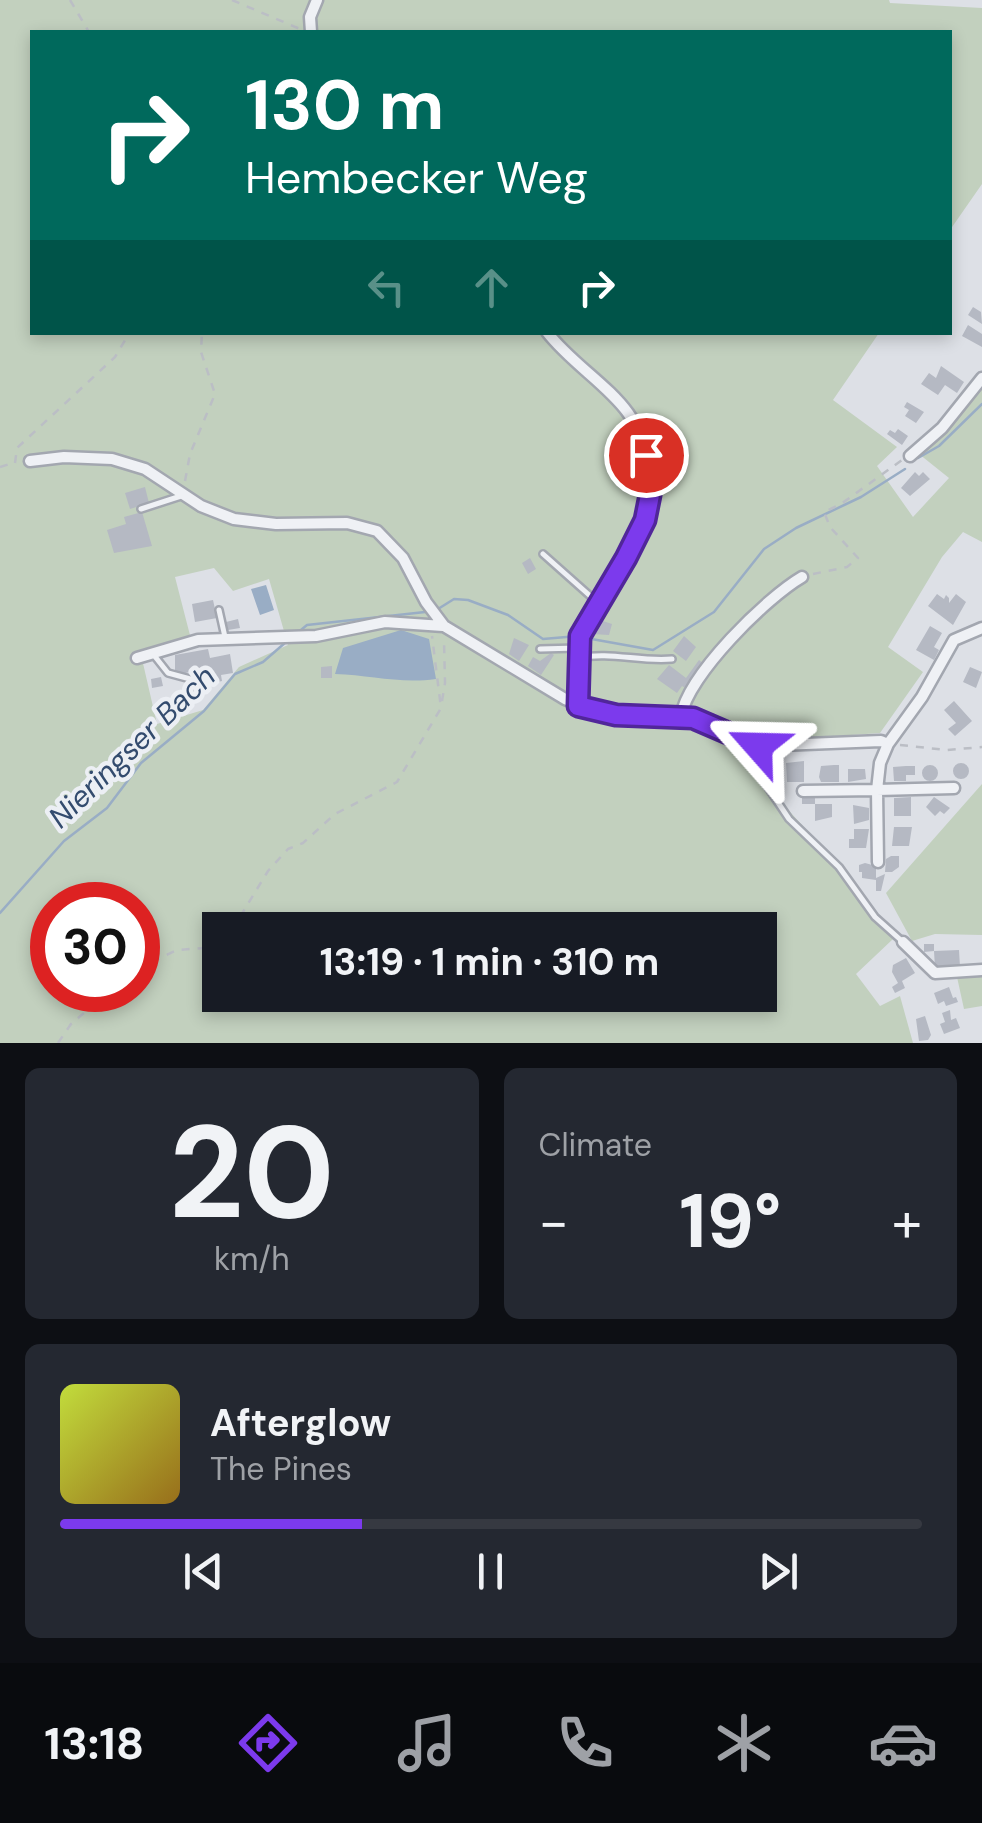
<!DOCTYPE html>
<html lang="en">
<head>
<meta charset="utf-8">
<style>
  body { margin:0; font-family:"DM Sans",sans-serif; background:#242831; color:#f1f3f6; height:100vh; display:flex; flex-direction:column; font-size:38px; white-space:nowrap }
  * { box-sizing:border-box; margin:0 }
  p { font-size:32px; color:#9ea1a6 }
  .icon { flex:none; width:55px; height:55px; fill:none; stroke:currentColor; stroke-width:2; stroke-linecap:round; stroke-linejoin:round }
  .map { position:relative; height:1043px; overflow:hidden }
  .sheet { display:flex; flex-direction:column; gap:25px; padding:25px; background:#0d0f14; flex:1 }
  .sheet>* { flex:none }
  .top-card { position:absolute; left:30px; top:30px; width:922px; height:305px; border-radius:0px; box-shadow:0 5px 15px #0003; background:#00695c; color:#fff; overflow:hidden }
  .speed { position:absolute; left:30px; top:882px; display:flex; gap:20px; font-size:50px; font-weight:700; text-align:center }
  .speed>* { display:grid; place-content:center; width:130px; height:130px; border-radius:50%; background:#171b24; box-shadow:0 5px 15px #0003; line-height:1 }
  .speed .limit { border:15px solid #d22; background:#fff; color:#111 }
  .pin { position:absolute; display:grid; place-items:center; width:85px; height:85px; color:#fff; margin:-42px; border:5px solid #fff; border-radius:50%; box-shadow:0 2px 10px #0007 }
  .me { position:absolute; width:110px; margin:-55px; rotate:295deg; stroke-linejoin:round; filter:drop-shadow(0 0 8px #0008) }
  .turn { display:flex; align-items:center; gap:35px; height:210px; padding:0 50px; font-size:45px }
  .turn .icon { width:130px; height:130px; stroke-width:2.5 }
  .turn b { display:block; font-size:70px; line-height:85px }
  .lanes { display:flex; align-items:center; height:95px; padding:0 50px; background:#0003; justify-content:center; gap:50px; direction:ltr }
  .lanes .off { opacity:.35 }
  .big { font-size:75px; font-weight:700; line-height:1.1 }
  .sheet .tile { flex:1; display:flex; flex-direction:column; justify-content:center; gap:15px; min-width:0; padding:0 35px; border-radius:15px; background:#242831 }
  .sheet .dial { align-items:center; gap:0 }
  .dial b { font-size:130px; line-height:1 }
  .song { display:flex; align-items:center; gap:30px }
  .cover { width:120px; height:120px; border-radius:15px; background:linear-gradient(135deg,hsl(70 70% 55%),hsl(40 70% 35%)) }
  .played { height:10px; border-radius:5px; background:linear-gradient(90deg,#7c3aed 35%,#363941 35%) }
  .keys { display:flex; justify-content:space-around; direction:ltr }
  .heat { display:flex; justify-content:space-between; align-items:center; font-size:55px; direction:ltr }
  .sheet .tiles { flex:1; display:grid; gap:25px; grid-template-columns:1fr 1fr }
  .tile:last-child { grid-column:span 2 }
  .trip { position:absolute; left:202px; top:912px; width:575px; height:100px; border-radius:0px; background:#171b24; box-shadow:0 5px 15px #0003; font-weight:700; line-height:100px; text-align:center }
  .dock { display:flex; height:160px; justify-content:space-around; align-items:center; background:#090b0e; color:#9ea1a6 }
  .dock .icon { width:70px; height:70px }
  .dock .on { color:#7c3aed }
  .dock b { font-size:45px; color:#f1f3f6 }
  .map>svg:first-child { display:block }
  .green { fill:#c2d0be; fill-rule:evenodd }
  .water { fill:#99adc5 }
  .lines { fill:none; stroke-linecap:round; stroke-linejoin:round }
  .stream { stroke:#99adc5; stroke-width:2.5 }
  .building { fill:#b5b9c3 }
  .lane-casing { stroke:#a3a7b0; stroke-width:10 }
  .street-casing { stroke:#a3a7b0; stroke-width:15 }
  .path { stroke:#bbbec5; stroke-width:2.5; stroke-dasharray:8 8; stroke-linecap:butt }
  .lane { stroke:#eff1f5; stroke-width:5 }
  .street { stroke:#eff1f5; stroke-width:10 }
  .route-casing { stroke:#51269a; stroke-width:25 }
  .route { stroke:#7c3aed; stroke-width:18 }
  .labels { text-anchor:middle; stroke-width:9; stroke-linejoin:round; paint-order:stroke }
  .water-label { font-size:30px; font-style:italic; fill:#334b6e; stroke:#eceff4 }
</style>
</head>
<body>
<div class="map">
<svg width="982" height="1043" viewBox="0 0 982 1043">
  <rect width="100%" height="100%" fill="#dde0e6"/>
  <path class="green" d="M 0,0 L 889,0 L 890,3 L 982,8 L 982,184 L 950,230 L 950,32 L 32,32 L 32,332 L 879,333 L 833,400 L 897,447 L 877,466 L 913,517 L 949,478 L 919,454 L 982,383 L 982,542 L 963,532 L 942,557 L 888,647 L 923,672 L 880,733 L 752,742 C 766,802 816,834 853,880 C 867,898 879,920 893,939 L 856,974 L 880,1006 L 900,996 L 913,1043 L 0,1043 ZM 214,568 L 233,591 L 269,579 L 288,645 L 239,667 L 203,710 L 157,724 L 142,659 L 192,643 L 175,577 ZM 52,905 L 138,905 L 138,990 L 52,990 ZM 220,930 L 760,930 L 760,995 L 220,995 Z
    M 982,784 L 982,935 L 935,934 L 912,941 L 886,893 Z
    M 982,973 L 982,1006 L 964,1009 L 957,977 Z"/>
  <path class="water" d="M 266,585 L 274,610 L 260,615 L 251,589 Z
    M 401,630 L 429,639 L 436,679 C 400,684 370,675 335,674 L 343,648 Z"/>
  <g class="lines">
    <path class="stream" d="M 918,458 L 939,446 L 982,404
      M 438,609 L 454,599 L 468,600 L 508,615 L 543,639 L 578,636
      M 296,634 L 307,625 L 425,612
      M 586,638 L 653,650 L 714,612 L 764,549 L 796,528 L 861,497 L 905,469
      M 0,913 L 64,841 L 107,808 L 141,763 L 204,711 L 235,674 L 263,662 L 286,642"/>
  </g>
  <path class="building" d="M 973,307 L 981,312 L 982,324 L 968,315 Z
    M 968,325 L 982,334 L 982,347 L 962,336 Z
    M 941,366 L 964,382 L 957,393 L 945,385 L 938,395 L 921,384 L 929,373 L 936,378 Z
    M 907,402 L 924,412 L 916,423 L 905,416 L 909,410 L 904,407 Z
    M 898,429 L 908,436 L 902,445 L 887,434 L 890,430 L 895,433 Z
    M 915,472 L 919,476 L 923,472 L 930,479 L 910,496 L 901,488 Z
    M 145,487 L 149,503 L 130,509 L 125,493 Z
    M 142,512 L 152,546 L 114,553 L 107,530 L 126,524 L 124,517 Z
    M 530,558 L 536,569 L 528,574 L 522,563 Z
    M 937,594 L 944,599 L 946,595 L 949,598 L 949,603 L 956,594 L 966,602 L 953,625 L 928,606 Z
    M 213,600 L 217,618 L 195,622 L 192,604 Z
    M 238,619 L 240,628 L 228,630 L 226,622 Z
    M 600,620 L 612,624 L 609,635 L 592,634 Z
    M 930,626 L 942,633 L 934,647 L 939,650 L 934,660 L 916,650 Z
    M 684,636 L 696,647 L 686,661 L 673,651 Z
    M 514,638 L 529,645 L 519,661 L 509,654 Z
    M 208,649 L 210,658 L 230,654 L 233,673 L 221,675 L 222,681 L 209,684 L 206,669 L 175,675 L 175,655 Z
    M 551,653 L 554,655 L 541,675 L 528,666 L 533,657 L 540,661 Z
    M 699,660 L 704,664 L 687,689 L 682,686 L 677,693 L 657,679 L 669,665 L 686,678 Z
    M 332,666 L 332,678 L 321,678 L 321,667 Z
    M 970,667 L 982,672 L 976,688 L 963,682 Z
    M 161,677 L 163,686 L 152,688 L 151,679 Z
    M 194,682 L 199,702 L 188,704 L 184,684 Z
    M 954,701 L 972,721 L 955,736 L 948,729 L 956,723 L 944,710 Z
    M 804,761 L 804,782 L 787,782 L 786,763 Z
    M953 771a8 8 0 1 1 16 0a8 8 0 1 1-16 0Z
    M 834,765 L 839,765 L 839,782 L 821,782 L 819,777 L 821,766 Z
    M922 773a8 8 0 1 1 16 0a8 8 0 1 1-16 0Z
    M 906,766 L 915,766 L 915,775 L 906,775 L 906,781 L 894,781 L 893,767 Z
    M 848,769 L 865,769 L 866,779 L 848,782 Z
    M 802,795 L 815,795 L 815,804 L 802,804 Z
    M 911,797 L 911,816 L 894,816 L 894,798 Z
    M 934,797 L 950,808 L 944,814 L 940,811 L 935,816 L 926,807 Z
    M 815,804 L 832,804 L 832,817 L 815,821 Z
    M 853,805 L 869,808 L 869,820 L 854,824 Z
    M 894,827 L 912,827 L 909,846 L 892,846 Z
    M 854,829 L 869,829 L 866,848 L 849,848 L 849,839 L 854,839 Z
    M 891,856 L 899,856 L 899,867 L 892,872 L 885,872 L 886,859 Z
    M 865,863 L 876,866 L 876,878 L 885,874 L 881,891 L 876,891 L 876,880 L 862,878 L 862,872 L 859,872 L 859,865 Z
    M 924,944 L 934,944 L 934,951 L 959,950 L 960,967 L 935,968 L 934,951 L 924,952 Z
    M 906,958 L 915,973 L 902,981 L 905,988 L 895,993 L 892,987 L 898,983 L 892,972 L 893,965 Z
    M 949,987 L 953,998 L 956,997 L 958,1002 L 946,1006 L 944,1001 L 938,1004 L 934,993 Z
    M 950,1010 L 951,1020 L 956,1018 L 960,1028 L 944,1034 L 940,1024 L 945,1022 L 942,1013 Z
    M 925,1016 L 931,1035 L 928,1040 L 919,1041 L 916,1019 Z"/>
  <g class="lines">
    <g class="lane-casing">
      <path id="lane" d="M 141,509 L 181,496
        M 543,554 L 597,602
        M 219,610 L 225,637
        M 540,649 L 577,648
        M 153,654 L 168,673 L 194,680
        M 578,658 C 610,651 639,662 672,659
        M 746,743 L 763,780 L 789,819 L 839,867 L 875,917 L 903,942"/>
    </g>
    <g class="street-casing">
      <path id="street" d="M 311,32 L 310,17 L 317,0
        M 547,332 C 571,363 607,384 628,413 C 671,473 641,536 607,591 C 598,605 585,621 580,637 C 573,659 583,683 579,705
        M 910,456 L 942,428 L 982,378
        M 30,461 L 64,457 L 112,459 L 145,469 L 201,506 L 234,519 L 276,524 L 347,523 L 377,531 L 403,558 L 426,602 L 444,626 L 565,699 L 593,710 L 616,715 L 693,718 L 757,746 L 881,741 L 888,744
        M 137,658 L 198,640 L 316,636 L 385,622 L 443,626
        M 681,716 C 688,675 766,598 802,577
        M 803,791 L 877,790 L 880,763 L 888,744 L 922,697 L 954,640 L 982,628
        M 878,862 L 877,790 L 954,788
        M 903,942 L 935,973 L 982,970"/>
    </g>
    <path class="path" d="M 70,0 L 89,32
      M 232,0 L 300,29
      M 15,463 L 17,448 L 115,357 L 130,332
      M 0,467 L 13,463
      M 185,481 L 190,454 L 215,394 L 201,352 L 202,332
      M 813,574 L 847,567 L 858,558 L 830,527 L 824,512 L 841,504 L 902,460
      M 442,701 L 445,683 L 444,640
      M 900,745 L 947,750 L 982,747
      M 232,930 L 268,871 L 288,849 L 303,843 L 335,814 L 397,782 L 441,708 L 432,636
      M 138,969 L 177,950 L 220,947
      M 58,1043 L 71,1024 L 111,990"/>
    <use href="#lane" class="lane"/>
    <use href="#street" class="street"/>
  </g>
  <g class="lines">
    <g class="route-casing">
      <path id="route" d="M 646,455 L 650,495 L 645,520 L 626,558 L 580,636 L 578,706 L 616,715 L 693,718 L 758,746"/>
    </g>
    <use href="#route" class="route"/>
  </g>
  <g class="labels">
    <g class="water-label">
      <text transform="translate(132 747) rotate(-44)" y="10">Nieringser Bach</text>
    </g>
  </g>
</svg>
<div class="speed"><div class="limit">30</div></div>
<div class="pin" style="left:646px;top:455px;background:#d93025"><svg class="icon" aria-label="arrive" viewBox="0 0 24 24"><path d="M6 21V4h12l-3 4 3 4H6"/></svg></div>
<svg class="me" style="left:758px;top:746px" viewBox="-20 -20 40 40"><path d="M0-17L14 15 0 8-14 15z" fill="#7c3aed" stroke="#fff" stroke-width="4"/></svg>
<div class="trip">13:19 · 1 min · 310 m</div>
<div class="top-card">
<div class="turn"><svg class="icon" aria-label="right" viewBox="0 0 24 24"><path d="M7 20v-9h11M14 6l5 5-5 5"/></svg><div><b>130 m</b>Hembecker Weg</div></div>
<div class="lanes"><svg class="icon off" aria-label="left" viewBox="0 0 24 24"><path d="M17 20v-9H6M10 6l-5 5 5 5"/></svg><svg class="icon off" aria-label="ahead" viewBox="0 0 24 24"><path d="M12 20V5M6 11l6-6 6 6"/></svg><svg class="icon" aria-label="right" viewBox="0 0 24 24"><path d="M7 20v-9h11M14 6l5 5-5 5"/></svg></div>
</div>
</div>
<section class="sheet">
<div class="tiles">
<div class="tile dial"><b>20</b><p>km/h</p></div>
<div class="tile"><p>Climate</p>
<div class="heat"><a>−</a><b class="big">19°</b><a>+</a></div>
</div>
<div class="tile">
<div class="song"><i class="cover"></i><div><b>Afterglow</b><p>The Pines</p></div></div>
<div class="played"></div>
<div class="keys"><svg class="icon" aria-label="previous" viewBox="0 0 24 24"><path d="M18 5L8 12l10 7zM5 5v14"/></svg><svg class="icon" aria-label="pause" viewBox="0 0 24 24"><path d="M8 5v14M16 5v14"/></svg><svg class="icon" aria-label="next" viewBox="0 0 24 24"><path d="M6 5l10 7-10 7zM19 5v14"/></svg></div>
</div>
</div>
</section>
<nav class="dock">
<b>13:18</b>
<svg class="icon on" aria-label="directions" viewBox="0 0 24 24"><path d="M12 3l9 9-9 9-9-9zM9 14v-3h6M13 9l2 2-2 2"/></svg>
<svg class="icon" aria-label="music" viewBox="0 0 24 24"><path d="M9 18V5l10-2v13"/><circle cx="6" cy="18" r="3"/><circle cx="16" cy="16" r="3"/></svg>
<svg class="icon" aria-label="phone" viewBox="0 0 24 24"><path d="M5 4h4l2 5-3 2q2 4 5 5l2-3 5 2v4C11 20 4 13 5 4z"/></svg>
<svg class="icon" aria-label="climate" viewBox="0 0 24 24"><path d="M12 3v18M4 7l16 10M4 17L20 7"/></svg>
<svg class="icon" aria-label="car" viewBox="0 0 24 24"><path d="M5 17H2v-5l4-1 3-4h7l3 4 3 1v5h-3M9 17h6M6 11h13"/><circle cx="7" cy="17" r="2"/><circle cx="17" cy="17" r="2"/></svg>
</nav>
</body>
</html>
